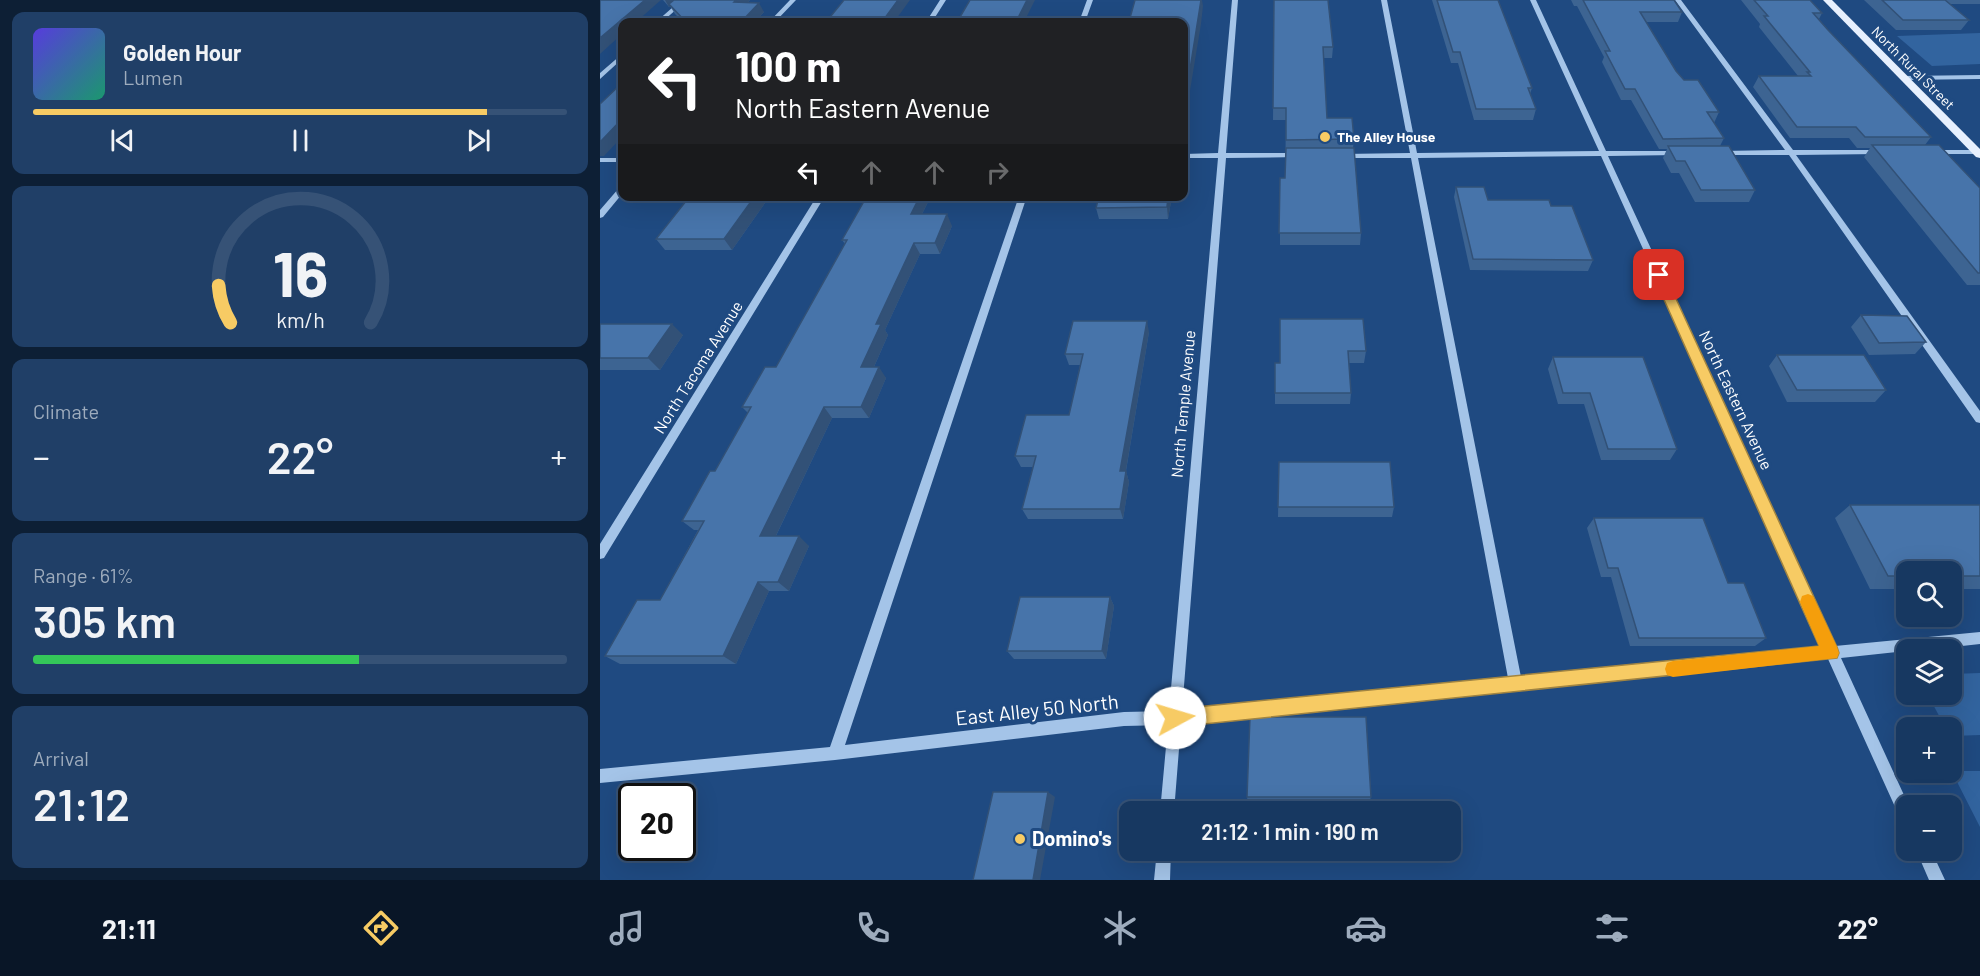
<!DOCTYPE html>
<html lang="en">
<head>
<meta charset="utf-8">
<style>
  body { margin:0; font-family:Barlow,sans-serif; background:#203f67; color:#f1f3f6; height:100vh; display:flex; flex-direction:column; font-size:22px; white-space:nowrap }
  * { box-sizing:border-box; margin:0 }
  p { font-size:20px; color:#9eacbd }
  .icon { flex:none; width:33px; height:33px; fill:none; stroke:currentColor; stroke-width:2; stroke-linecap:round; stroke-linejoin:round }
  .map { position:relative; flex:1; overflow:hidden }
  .side { display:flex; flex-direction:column; gap:12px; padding:12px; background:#0d1f35; width:600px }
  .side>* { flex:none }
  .hud { position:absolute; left:18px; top:18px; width:570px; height:183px; border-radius:12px; box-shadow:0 6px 24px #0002,0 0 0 2px #365276; background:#202124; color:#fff; overflow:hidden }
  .tools { position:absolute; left:1296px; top:561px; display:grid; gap:12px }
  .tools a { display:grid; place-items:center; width:66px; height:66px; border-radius:12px; background:#173861; box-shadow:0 6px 24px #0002,0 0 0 2px #365276; font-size:30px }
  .speed { position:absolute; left:18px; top:783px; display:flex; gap:12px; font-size:30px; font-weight:700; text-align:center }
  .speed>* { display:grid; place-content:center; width:78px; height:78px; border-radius:50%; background:#173861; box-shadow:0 6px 24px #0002,0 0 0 2px #365276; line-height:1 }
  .speed .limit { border:3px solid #111; border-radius:9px; background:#fff; color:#111 }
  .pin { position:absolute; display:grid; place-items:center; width:51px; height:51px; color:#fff; margin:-26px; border-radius:12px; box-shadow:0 3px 9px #0006 }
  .me { position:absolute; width:66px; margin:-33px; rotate:84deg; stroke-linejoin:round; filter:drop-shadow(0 0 4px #0008) }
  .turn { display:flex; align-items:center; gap:21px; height:126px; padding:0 18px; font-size:27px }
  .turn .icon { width:78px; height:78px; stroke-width:2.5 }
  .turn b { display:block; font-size:42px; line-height:51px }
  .lanes { display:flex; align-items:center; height:57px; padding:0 18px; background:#0003; justify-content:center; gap:30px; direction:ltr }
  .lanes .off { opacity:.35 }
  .big { font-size:45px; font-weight:600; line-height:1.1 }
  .side .widget { flex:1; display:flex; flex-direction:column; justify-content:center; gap:9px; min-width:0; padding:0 21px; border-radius:12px; background:#203f67 }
  .side .dial { align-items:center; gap:0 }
  .dial svg { height:156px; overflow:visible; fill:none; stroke:#365276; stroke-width:7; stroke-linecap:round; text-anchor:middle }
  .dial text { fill:#f1f3f6; stroke:none }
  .song { display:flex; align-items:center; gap:18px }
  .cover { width:72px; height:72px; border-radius:9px; background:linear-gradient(135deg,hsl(250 70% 55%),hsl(160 70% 35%)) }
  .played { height:6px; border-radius:3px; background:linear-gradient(90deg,#f7cb64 85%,#365276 85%) }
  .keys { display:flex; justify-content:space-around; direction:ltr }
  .heat { display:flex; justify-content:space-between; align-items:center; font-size:33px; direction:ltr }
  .charge { height:9px; border-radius:4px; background:linear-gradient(90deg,#34c759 61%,#365276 0) }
  .trip { position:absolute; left:519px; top:801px; width:342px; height:60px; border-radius:12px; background:#173861; box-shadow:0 6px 24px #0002,0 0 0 2px #365276; font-weight:600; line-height:60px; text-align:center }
  .tab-bar { display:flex; height:96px; justify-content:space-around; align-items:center; background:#091627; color:#9eacbd }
  .tab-bar .icon { width:42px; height:42px }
  .tab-bar .selected { color:#f7cb64 }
  .tab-bar b { font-size:27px; color:#f1f3f6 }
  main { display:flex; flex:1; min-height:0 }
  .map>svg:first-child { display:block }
  .green { fill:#32649f }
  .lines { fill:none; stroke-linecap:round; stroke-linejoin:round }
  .minor { fill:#a4c4e8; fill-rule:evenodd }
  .major { fill:#e7f0fe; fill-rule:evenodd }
  .wall { fill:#3d6492 }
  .shaded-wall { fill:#325177 }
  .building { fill:#4774aa; stroke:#325177; stroke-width:1.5 }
  .route { fill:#f7cb64; stroke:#a18441; stroke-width:1.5 }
  .slow { fill:#f59e0b }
  .poi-dot { fill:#f7cb64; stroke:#1f4a81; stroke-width:2 }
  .labels { text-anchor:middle; stroke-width:6; stroke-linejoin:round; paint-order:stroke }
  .far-street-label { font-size:14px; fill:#fff; stroke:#1f4a81 }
  .far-poi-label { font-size:14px; font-weight:bold; fill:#fff; stroke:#1f4a81; text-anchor:start }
  .street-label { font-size:16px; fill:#fff; stroke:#1f4a81 }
  .near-street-label { font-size:20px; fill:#fff; stroke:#1f4a81 }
  .near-poi-label { font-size:20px; font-weight:bold; fill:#fff; stroke:#1f4a81; text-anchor:start }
</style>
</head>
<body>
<main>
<section class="side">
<div class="widget">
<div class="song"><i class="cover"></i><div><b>Golden Hour</b><p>Lumen</p></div></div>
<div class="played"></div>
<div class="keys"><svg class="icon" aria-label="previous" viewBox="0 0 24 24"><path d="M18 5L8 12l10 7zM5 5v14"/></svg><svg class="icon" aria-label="pause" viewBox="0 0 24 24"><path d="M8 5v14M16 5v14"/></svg><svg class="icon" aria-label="next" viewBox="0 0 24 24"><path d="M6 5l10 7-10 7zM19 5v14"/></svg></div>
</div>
<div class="widget dial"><svg viewBox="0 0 100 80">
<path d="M14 69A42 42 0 1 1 86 69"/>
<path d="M14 69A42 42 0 0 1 8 50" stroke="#f7cb64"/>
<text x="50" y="56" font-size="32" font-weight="700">16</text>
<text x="50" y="72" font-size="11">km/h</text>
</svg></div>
<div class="widget"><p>Climate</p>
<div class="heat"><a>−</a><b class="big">22°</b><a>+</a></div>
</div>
<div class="widget"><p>Range · 61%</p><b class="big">305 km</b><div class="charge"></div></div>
<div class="widget"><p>Arrival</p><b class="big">21:12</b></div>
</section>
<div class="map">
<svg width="1380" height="880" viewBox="0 0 1380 880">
  <rect width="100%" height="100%" fill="#1f4a81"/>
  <path class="green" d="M 1380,33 L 1380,64 L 1332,66 L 1297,36 Z
    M 1380,673 L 1380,735 L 1352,736 L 1352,728 L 1345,727 L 1328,695 L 1352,694 L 1352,674 Z
    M 1352,771 L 1380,771 L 1380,827 L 1352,772 Z"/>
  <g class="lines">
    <path class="minor" d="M 81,0 L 87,0 L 62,22 L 56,22 Z
      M 190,0 L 196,0 L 175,22 L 169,22 Z
      M 340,0 L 346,0 L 332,22 L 326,22 Z
      M 487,0 L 493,0 L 485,22 L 479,22 Z
      M 632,0 L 638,0 L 626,153 L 700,153 L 704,155 L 700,157 L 626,158 L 582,711 L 908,678 L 811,158 L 743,158 L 739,156 L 743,154 L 810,153 L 781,0 L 787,0 L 817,153 L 999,151 L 930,0 L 936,0 L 1006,151 L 1078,151 L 1082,153 L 1078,155 L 1008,156 L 1235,646 L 1380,632 L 1380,644 L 1326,650 L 1306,650 L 1306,651 L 1241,658 L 1309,806 L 1306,806 L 1306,822 L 1301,820 L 1228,659 L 581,724 L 574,812 L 560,812 L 568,725 L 524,726 L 235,760 L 0,783 L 0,769 L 230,747 L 419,196 L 427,196 L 245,745 L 524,712 L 569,711 L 618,158 L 584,158 L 584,154 L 618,153 ZM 1001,156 L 1223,647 L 921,677 L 818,158 Z
      M 1075,0 L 1081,0 L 1193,150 L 1282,150 L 1283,152 L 1279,154 L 1196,155 L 1380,411 L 1380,423 L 1376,422 L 1189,155 L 1118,155 L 1117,153 L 1121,151 L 1185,150 Z
      M 22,54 L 22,59 L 0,79 L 0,73 Z
      M 1380,75 L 1380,79 L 1304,80 L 1301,78 L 1304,76 Z
      M 1331,150 L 1380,150 L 1380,154 L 1334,154 L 1330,152 Z
      M 0,158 L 22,158 L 22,162 L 0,162 Z
      M 19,188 L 22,188 L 22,194 L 3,217 L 0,218 L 0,210 Z
      M 217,196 L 225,196 L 4,558 L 0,559 L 0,544 Z
      M 557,850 L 571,850 L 570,880 L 554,880 Z
      M 1316,850 L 1331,850 L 1345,880 L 1329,880 Z"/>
    <path class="major" d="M 1223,0 L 1232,0 L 1380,149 L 1380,158 L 1376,157 Z"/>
  </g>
  <path class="wall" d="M 63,0 L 150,0 L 148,2 L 164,12 L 155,22 L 83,22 L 75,14 L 70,6 L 69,7 Z
    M 674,0 L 733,47 L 732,58 L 723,58 L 727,118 L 754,139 L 753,148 L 761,233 L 760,245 L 680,245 L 680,178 L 685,178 L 686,120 L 673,120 Z
    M 832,0 L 898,0 L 932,88 L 930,94 L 936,109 L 933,120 L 874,120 L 858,63 L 851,63 Z
    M 971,0 L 1074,0 L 1082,12 L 1078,22 L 1046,22 L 1076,71 L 1084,80 L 1119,112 L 1114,123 L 1124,138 L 1120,146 L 1155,190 L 1149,202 L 1095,202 L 1079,173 L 1071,173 L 1063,158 L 1067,149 L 1059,149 L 1031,100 L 1021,100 L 1002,62 L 1004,57 L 977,6 L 974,6 Z
    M 1141,0 L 1210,0 L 1222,13 L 1219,19 L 1228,30 L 1331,137 L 1325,145 L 1380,188 L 1380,285 L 1367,285 L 1264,157 L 1270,148 L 1257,148 L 1249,138 L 1190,138 L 1153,87 L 1159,76 L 1198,76 L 1159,27 L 1160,24 Z
    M 1264,0 L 1380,0 L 1380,4 L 1350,4 L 1369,20 L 1361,30 L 1296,30 Z
    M 856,187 L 888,200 L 951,206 L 993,260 L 988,271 L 870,270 L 854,197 Z
    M 90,196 L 170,196 L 132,250 L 65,250 L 56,239 Z
    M 267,196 L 331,196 L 322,214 L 352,226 L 340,254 L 320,254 L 285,330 L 288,335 L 274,367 L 286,378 L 269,418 L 232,418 L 176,536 L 209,546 L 189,591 L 169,591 L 136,664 L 20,664 L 5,656 L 60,600 L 98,530 L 94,530 L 82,521 L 115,471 L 148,413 L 142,407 L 176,367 L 245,244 L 242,240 Z
    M 499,196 L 572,196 L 568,219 L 499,219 L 496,208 Z
    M 1261,315 L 1326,342 L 1315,354 L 1269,355 L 1251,327 Z
    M 680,319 L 766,351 L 764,363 L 749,363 L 751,393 L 750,404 L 675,404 L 675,393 L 680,363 Z
    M 0,324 L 83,335 L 60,370 L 0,370 Z
    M 549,332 L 526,471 L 529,482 L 523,519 L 428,519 L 422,509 L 433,467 L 421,467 L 415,456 L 469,415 L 480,365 L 469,365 L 465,354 Z
    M 1177,355 L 1286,390 L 1275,402 L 1187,402 L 1169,366 Z
    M 953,357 L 1077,449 L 1070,460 L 1001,460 L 984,404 L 958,404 L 948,369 Z
    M 679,462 L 794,507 L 792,517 L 678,517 Z
    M 1250,505 L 1380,505 L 1380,589 L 1352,589 L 1352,572 L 1306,572 L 1306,589 L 1270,589 L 1235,518 Z
    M 994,518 L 1128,583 L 1166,638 L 1155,646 L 1030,646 L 1011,577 L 1001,577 L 987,528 Z
    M 510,597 L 514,606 L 506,659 L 414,659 L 407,651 Z
    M 647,797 L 771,797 L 769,803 L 648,803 Z"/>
  <path class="shaded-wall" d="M 45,0 L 61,0 L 36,22 L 22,22 L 22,34 L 0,54 L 0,38 Z
    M 65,0 L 78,0 L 69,7 Z
    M 136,0 L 150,0 L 140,11 L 134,2 Z
    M 298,0 L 310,0 L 294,22 L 282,22 Z
    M 427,0 L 435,0 L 424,22 L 416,22 Z
    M 601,0 L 602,0 L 603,6 L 601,24 L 584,127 L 584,107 Z
    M 159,3 L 164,12 L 155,22 L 141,22 Z
    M 22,119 L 22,137 L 4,156 L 0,156 L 0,142 Z
    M 155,196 L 170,196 L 132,250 L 124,239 Z
    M 320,196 L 331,196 L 316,226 L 311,214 Z
    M 568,196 L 572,196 L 568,219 L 567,207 Z
    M 347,214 L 352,226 L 340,254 L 335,243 Z
    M 314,243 L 320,254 L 285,330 L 288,335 L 269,378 L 261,367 L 276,324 Z
    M 547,321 L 549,332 L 524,482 L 520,471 Z
    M 72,324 L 83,335 L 60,370 L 48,358 Z
    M 279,367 L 286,378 L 269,418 L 261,407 Z
    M 224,407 L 232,418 L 171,546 L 160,536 Z
    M 526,471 L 529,482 L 523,519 L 520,509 Z
    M 199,536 L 209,546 L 189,591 L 178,582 Z
    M 158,582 L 169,591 L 136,664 L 123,656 Z
    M 510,597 L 514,606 L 506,659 L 502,651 Z
    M 448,792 L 455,797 L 440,880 L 433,880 Z"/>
  <path class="building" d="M 0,0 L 45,0 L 0,38 Z
    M 74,0 L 136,0 L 134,2 L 159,3 L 141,22 L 86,22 L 69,4 Z
    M 244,0 L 298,0 L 282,22 L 226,22 Z
    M 370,0 L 427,0 L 416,22 L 357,22 Z
    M 535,0 L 601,0 L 584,107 L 584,22 L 486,22 L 487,19 L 530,18 Z
    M 674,0 L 728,0 L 733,47 L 723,47 L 727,118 L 752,118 L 754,139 L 686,140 L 686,108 L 673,108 Z
    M 837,0 L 898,0 L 932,88 L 928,88 L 936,109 L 876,109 L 860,52 L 853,52 Z
    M 983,0 L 1074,0 L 1082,12 L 1040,12 L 1076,71 L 1084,80 L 1098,80 L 1119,112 L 1107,112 L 1124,138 L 1063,139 L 1035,89 L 1025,89 L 1005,51 L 1010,51 Z
    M 1154,0 L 1210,0 L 1222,13 L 1213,13 L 1228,30 L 1331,137 L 1265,137 L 1256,127 L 1197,127 L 1159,76 L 1211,76 L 1207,72 L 1210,72 L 1164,16 L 1168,16 Z
    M 1282,0 L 1345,0 L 1369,20 L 1303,20 Z
    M 22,83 L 22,119 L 0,142 L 0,104 Z
    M 1272,145 L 1339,145 L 1380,188 L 1380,273 L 1378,273 Z
    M 1068,146 L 1129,146 L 1155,190 L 1101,190 L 1085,161 L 1076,161 Z
    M 686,148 L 754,148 L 761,233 L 679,233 L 680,178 L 685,178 Z
    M 856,187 L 884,187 L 888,200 L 949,200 L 951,206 L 972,206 L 993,260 L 873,259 Z
    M 90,196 L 155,196 L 124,239 L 56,239 Z
    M 267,196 L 320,196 L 311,214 L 347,214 L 335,243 L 314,243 L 276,324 L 281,324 L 261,367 L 279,367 L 261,407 L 224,407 L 160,536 L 199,536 L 178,582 L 158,582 L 123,656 L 5,656 L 37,600 L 60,600 L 104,521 L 82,521 L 110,471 L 115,471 L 151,407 L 142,407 L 165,367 L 176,367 L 247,240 L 242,240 Z
    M 499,196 L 568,196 L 567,207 L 496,208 Z
    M 1261,315 L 1307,316 L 1326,342 L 1279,343 Z
    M 680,319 L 763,319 L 766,351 L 748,351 L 751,393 L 675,393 L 675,363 L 680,363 Z
    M 473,321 L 547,321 L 520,471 L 526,471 L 520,509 L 422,509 L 436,456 L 415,456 L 426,415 L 469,415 L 483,354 L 465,354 Z
    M 0,324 L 72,324 L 48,358 L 0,358 Z
    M 1177,355 L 1264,355 L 1286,390 L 1197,390 Z
    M 953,357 L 1043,357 L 1077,449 L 1008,449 L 990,393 L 963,393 Z
    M 679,462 L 790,462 L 794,507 L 678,507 Z
    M 1250,505 L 1380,505 L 1380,576 L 1352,576 L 1352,572 L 1306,572 L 1306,576 L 1288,576 Z
    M 994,518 L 1103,518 L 1128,583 L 1144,583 L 1166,638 L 1039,638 L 1018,568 L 1008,568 Z
    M 420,597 L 510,597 L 502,651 L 407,651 Z
    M 650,717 L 766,717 L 771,797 L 647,797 Z
    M 393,792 L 448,792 L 433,880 L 373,880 Z"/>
  <path class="route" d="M 1059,271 L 1065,275 L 1237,647 L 1239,653 L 1237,658 L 575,727 L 569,724 L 566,718 L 569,712 L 575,709 L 1219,646 L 1053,275 Z"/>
  <path class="slow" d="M 1208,594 L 1213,596 L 1237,647 L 1239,653 L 1237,658 L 1073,677 L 1067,675 L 1065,669 L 1067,663 L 1073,661 L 1219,646 L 1200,602 L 1202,596 Z"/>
  <g class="poi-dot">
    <circle cx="725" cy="137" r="6"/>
    <circle cx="420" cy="839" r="6"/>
  </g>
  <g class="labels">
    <g class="far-street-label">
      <text transform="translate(1313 68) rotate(45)" y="5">North Rural Street</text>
    </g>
    <g class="far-poi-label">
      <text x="737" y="142">The Alley House</text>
    </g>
    <g class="street-label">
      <text transform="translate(98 367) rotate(-58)" y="6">North Tacoma Avenue</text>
      <text transform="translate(1136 400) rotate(65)" y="6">North Eastern Avenue</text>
      <text transform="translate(583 404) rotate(-85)" y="6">North Temple Avenue</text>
    </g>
    <g class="near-street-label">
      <text transform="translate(437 710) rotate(-6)" y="7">East Alley 50 North</text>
    </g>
    <g class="near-poi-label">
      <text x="432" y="846">Domino's</text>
    </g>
  </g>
</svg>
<div class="tools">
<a><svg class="icon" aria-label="search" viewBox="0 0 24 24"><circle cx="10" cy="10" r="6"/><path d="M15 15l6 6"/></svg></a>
<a><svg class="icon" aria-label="layers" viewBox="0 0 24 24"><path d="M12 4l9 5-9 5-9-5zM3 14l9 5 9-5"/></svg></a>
<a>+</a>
<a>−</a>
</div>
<div class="speed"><div class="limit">20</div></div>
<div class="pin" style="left:1059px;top:275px;background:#d93025"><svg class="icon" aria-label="arrive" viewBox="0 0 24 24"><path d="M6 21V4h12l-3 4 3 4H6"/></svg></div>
<svg class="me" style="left:575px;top:718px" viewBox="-20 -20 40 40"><circle r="19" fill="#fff"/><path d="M0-13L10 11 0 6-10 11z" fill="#f7cb64"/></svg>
<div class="trip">21:12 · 1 min · 190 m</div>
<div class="hud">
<div class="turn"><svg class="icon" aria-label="left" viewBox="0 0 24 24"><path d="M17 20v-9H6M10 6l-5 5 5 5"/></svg><div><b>100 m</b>North Eastern Avenue</div></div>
<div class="lanes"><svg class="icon" aria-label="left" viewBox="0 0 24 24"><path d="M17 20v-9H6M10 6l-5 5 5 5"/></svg><svg class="icon off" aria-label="ahead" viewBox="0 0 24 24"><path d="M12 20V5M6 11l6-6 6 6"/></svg><svg class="icon off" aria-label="ahead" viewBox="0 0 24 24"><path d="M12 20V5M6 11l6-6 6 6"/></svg><svg class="icon off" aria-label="right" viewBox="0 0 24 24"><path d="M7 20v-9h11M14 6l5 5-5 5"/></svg></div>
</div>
</div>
</main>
<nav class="tab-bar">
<b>21:11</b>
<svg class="icon selected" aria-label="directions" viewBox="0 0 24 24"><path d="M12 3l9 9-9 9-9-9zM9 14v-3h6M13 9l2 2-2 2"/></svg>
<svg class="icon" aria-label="music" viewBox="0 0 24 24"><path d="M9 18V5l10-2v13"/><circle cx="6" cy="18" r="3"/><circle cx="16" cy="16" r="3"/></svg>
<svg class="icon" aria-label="phone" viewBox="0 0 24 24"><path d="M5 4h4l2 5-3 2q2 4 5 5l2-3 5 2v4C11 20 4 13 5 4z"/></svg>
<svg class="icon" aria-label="climate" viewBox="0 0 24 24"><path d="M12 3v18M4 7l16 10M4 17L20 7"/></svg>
<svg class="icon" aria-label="car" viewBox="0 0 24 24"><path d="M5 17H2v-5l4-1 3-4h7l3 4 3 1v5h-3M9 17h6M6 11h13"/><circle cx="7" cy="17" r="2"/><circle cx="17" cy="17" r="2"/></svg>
<svg class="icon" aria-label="filters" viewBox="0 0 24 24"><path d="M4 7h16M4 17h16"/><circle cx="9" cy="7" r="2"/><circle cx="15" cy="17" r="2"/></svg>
<b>22°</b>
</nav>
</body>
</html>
